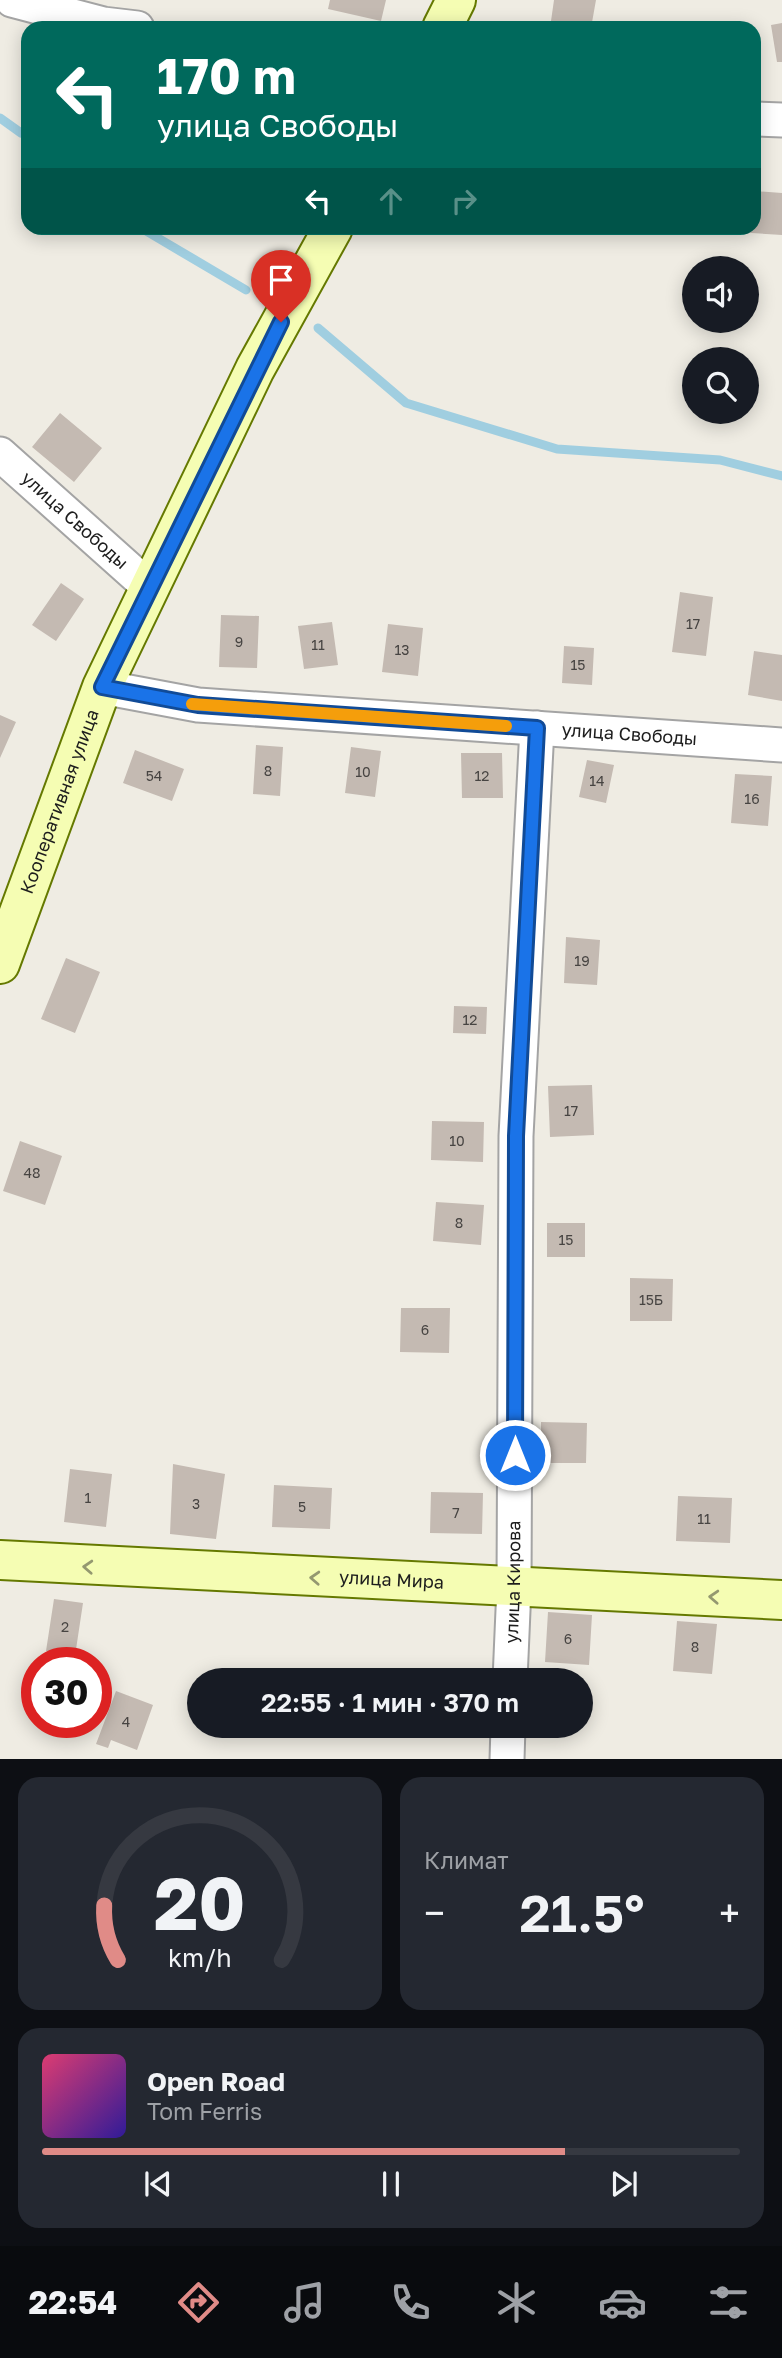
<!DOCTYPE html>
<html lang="ru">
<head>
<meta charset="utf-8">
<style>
  body { margin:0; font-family:"Golos Text",sans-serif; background:#242831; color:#f1f3f6; height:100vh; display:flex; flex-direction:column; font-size:26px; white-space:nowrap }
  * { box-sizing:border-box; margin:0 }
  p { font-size:23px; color:#9ea1a6 }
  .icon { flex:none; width:38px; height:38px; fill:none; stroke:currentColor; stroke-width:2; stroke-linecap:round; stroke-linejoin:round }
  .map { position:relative; height:1759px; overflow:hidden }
  .sheet { display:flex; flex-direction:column; gap:18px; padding:18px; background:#0d0f14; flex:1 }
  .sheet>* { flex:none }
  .top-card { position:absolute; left:21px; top:21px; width:740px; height:214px; border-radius:21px; box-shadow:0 4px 18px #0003; background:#00695c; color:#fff; overflow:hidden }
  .buttons { position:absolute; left:682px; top:256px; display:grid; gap:14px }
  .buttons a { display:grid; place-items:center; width:77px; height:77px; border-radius:50%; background:#171b24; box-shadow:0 4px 18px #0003; font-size:35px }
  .speed { position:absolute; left:21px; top:1647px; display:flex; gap:14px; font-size:35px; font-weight:700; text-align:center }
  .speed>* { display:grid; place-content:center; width:91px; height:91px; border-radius:50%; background:#171b24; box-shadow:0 4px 18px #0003; line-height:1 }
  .speed .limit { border:10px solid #d22; background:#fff; color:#111 }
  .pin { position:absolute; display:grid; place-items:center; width:60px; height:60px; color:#fff; margin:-72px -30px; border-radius:50% 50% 50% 0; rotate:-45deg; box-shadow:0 0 7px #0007 }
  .pin .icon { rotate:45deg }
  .me { position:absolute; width:77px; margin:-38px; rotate:0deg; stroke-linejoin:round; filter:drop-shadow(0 0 5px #0008) }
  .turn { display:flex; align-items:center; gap:24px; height:147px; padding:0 21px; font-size:32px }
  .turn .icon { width:91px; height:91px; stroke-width:2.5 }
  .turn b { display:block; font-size:49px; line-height:60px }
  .lanes { display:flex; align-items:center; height:66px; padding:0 21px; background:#0003; justify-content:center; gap:35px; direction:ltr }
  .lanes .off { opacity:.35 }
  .big { font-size:52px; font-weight:600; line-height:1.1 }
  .sheet .tile { flex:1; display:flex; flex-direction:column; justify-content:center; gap:10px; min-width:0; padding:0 24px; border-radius:21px; background:#242831 }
  .sheet .dial { align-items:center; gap:0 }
  .dial svg { height:182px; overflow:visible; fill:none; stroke:#363941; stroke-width:7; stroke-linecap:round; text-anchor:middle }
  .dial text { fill:#f1f3f6; stroke:none }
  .song { display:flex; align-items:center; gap:21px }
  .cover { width:84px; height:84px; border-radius:10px; background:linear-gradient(135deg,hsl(340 70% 55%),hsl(250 70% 35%)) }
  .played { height:7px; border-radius:4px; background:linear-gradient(90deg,#e08b87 75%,#363941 75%) }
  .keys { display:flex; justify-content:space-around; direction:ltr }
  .heat { display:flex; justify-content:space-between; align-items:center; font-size:38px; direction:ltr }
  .sheet .tiles { flex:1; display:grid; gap:18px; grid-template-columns:1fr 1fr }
  .tile:last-child { grid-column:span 2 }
  .trip { position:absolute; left:187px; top:1668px; width:406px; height:70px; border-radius:35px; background:#171b24; box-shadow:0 4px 18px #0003; font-weight:600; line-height:70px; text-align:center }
  .tabs { display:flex; height:112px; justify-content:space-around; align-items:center; background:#090b0e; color:#9ea1a6 }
  .tabs .icon { width:49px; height:49px }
  .tabs .selected { color:#e08b87 }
  .tabs b { font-size:32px; color:#f1f3f6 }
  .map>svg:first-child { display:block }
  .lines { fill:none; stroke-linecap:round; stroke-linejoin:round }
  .stream { stroke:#a0cee0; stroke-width:9 }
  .building { fill:#c4bab2 }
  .street-casing { stroke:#a4a4a4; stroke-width:37 }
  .secondary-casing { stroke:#657900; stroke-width:42 }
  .street { stroke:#fff; stroke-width:33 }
  .secondary { stroke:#f5fdb3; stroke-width:38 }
  .oneway { stroke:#949870 }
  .route-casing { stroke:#114b97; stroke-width:18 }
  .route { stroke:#1a73e8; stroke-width:12 }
  .slow { stroke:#f59e0b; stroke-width:12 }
  .labels { text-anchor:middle; stroke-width:7; stroke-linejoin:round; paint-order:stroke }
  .number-label { font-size:14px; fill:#474442 }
  .street-label { font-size:18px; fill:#1d1d1d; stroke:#fff }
</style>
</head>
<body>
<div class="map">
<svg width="782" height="1760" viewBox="0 0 782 1760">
  <rect width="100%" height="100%" fill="#efece3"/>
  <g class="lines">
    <path class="stream" d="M 0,118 L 21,133 L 28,127
      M 141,228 L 246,290
      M 318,328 L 406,403 L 557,449 L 720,460 L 782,476"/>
  </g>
  <path class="building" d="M 330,0 L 386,0 L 381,21 L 328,9 Z
    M 554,0 L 596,0 L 591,28 L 550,28 Z
    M 782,23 L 782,62 L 777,62 L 771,25 Z
    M 754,191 L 782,193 L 782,235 L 736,232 L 736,228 L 754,228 Z
    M 60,413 L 102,448 L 74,482 L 32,447 Z
    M 61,583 L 84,599 L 56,641 L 32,625 Z
    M 680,592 L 713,597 L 706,656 L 672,652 Z
    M 221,615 L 259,616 L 257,668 L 219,667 Z
    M 332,622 L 338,665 L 304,669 L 298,626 Z
    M 388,624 L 423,628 L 418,676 L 382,672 Z
    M 564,646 L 594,648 L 592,685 L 562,683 Z
    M 754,651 L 782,655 L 782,701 L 748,695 Z
    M 0,715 L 16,722 L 0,758 Z
    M 256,745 L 283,747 L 280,796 L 253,794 Z
    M 351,747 L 381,751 L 375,797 L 345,793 Z
    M 135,750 L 184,769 L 172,801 L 123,783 Z
    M 461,753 L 502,753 L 503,798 L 462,798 Z
    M 587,760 L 614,765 L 606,803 L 579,797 Z
    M 735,774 L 772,776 L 768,826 L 731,823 Z
    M 566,937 L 600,940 L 597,985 L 564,983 Z
    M 66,958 L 100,972 L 75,1033 L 41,1019 Z
    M 454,1006 L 487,1007 L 486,1034 L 453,1033 Z
    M 592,1085 L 594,1135 L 550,1137 L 548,1086 Z
    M 432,1121 L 484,1122 L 483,1162 L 431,1160 Z
    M 20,1141 L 62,1156 L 45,1205 L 3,1191 Z
    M 436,1202 L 484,1205 L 481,1245 L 433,1241 Z
    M 547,1223 L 585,1223 L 585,1257 L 547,1257 Z
    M 630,1278 L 673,1279 L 672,1321 L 630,1321 Z
    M 401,1308 L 450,1308 L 449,1353 L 400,1352 Z
    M 541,1422 L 587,1423 L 586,1463 L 541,1463 Z
    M 173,1464 L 225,1474 L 216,1539 L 170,1534 Z
    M 70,1469 L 112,1474 L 106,1527 L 64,1522 Z
    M 274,1485 L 332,1488 L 330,1529 L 272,1527 Z
    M 431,1492 L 483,1493 L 482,1534 L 430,1533 Z
    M 678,1496 L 732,1498 L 730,1543 L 676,1541 Z
    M 54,1599 L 83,1603 L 75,1656 L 46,1651 Z
    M 548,1612 L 592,1615 L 589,1665 L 545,1662 Z
    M 677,1621 L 717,1624 L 712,1674 L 673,1671 Z
    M 116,1691 L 153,1705 L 137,1750 L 111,1740 L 108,1748 L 96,1744 Z"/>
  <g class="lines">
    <g class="street-casing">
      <g id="street">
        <path d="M 12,0 L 103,24 L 137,28"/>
        <path d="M 754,119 L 782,120"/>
        <path id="s1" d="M 0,454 L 150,588"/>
        <path id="s2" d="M 102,687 L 198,705 L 782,745"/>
        <path id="s3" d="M 510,1680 L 514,1587 L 516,1136 L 537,728"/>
        <path d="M 507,1760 L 508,1726"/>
      </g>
    </g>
    <g class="secondary-casing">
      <g id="secondary">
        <path d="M 442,28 L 456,0"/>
        <path id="s4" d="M 0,964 L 102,687 L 255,369 L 333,228"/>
        <path id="s5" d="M 0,1560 L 782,1600"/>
      </g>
    </g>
    <use href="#street" class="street"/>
    <use href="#secondary" class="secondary"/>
  </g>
  <defs><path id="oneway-chevron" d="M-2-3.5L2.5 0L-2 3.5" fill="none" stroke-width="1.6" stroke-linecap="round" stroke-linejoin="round" transform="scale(1.75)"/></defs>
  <g class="oneway">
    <use href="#oneway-chevron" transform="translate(88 1567) rotate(-177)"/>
    <use href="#oneway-chevron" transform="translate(315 1578) rotate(-177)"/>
    <use href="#oneway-chevron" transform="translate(714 1597) rotate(-177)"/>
  </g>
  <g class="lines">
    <g class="route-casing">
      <path id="route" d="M 281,322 L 102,687 L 198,705 L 537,728 L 516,1136 L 515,1455"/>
    </g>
    <use href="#route" class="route"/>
    <path class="slow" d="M 192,704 L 506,726"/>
  </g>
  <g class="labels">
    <g class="number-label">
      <text x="693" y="629">17</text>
      <text x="239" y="647">9</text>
      <text x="318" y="650">11</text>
      <text x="402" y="655">13</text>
      <text x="578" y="670">15</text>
      <text x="268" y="776">8</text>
      <text x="363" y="777">10</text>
      <text x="154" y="781">54</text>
      <text x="482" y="781">12</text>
      <text x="597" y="786">14</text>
      <text x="752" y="804">16</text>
      <text x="582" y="966">19</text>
      <text x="470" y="1025">12</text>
      <text x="571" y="1116">17</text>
      <text x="457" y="1146">10</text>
      <text x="32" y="1178">48</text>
      <text x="459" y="1228">8</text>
      <text x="566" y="1245">15</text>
      <text x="651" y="1305">15Б</text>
      <text x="425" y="1335">6</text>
      <text x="88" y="1503">1</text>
      <text x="196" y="1509">3</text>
      <text x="302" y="1512">5</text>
      <text x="456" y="1518">7</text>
      <text x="704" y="1524">11</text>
      <text x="65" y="1632">2</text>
      <text x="568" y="1644">6</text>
      <text x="695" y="1652">8</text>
      <text x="126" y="1727">4</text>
    </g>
    <g class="street-label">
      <text dy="6" stroke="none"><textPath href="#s1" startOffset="100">улица Свободы</textPath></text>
      <text dy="6" stroke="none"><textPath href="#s2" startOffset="530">улица Свободы</textPath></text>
      <text dy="6" stroke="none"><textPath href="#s4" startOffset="173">Кооперативная улица</textPath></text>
      <text dy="6" stroke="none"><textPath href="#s5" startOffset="392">улица Мира</textPath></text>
      <text dy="6" stroke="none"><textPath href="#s3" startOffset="98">улица Кирова</textPath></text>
    </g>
  </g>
</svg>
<div class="buttons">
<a><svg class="icon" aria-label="sound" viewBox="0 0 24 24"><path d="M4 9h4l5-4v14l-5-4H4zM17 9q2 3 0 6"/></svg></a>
<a><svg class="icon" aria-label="search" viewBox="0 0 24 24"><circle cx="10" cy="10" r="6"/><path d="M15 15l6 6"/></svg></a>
</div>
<div class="speed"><div class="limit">30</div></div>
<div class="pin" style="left:281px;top:322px;background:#d93025"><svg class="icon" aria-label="arrive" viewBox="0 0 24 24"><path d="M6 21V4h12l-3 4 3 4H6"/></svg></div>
<svg class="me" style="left:515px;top:1455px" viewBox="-20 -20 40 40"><circle r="17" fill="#1a73e8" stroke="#fff" stroke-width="3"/><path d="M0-11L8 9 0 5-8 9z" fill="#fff"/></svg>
<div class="trip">22:55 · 1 мин · 370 m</div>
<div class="top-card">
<div class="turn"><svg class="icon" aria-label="left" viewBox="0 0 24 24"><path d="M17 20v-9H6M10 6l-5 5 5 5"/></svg><div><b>170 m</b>улица Свободы</div></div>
<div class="lanes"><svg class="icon" aria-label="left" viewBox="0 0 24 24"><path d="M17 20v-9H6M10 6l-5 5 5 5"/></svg><svg class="icon off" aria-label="ahead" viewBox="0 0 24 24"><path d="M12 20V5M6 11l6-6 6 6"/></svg><svg class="icon off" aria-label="right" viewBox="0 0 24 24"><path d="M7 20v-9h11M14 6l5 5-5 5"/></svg></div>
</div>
</div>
<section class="sheet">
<div class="tiles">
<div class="tile dial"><svg viewBox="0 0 100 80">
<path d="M14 69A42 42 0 1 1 86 69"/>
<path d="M14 69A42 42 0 0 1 8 45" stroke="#e08b87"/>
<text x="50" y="56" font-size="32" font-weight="700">20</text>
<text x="50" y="72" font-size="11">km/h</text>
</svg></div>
<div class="tile"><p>Климат</p>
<div class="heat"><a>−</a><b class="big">21.5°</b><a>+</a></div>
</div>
<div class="tile">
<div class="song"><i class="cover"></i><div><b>Open Road</b><p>Tom Ferris</p></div></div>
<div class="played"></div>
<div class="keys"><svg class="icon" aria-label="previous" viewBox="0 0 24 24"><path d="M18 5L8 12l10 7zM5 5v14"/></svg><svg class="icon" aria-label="pause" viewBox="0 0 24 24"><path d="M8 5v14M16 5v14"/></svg><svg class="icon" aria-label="next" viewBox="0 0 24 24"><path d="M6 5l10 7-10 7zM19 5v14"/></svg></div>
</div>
</div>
</section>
<nav class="tabs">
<b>22:54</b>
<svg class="icon selected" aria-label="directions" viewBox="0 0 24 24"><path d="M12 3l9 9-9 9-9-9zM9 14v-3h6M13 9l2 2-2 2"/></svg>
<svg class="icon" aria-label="music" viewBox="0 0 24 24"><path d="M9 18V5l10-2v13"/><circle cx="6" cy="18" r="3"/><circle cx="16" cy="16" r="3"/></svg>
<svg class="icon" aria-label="phone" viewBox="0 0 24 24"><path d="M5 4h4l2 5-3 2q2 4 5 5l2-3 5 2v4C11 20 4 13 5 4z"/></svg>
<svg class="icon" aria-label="climate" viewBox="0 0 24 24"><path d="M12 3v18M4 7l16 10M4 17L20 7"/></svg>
<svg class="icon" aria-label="car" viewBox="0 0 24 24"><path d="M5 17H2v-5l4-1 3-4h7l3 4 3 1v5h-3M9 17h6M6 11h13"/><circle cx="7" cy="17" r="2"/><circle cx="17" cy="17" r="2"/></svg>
<svg class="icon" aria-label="filters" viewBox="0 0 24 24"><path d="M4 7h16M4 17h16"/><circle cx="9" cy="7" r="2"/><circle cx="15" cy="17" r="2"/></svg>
</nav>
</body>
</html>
